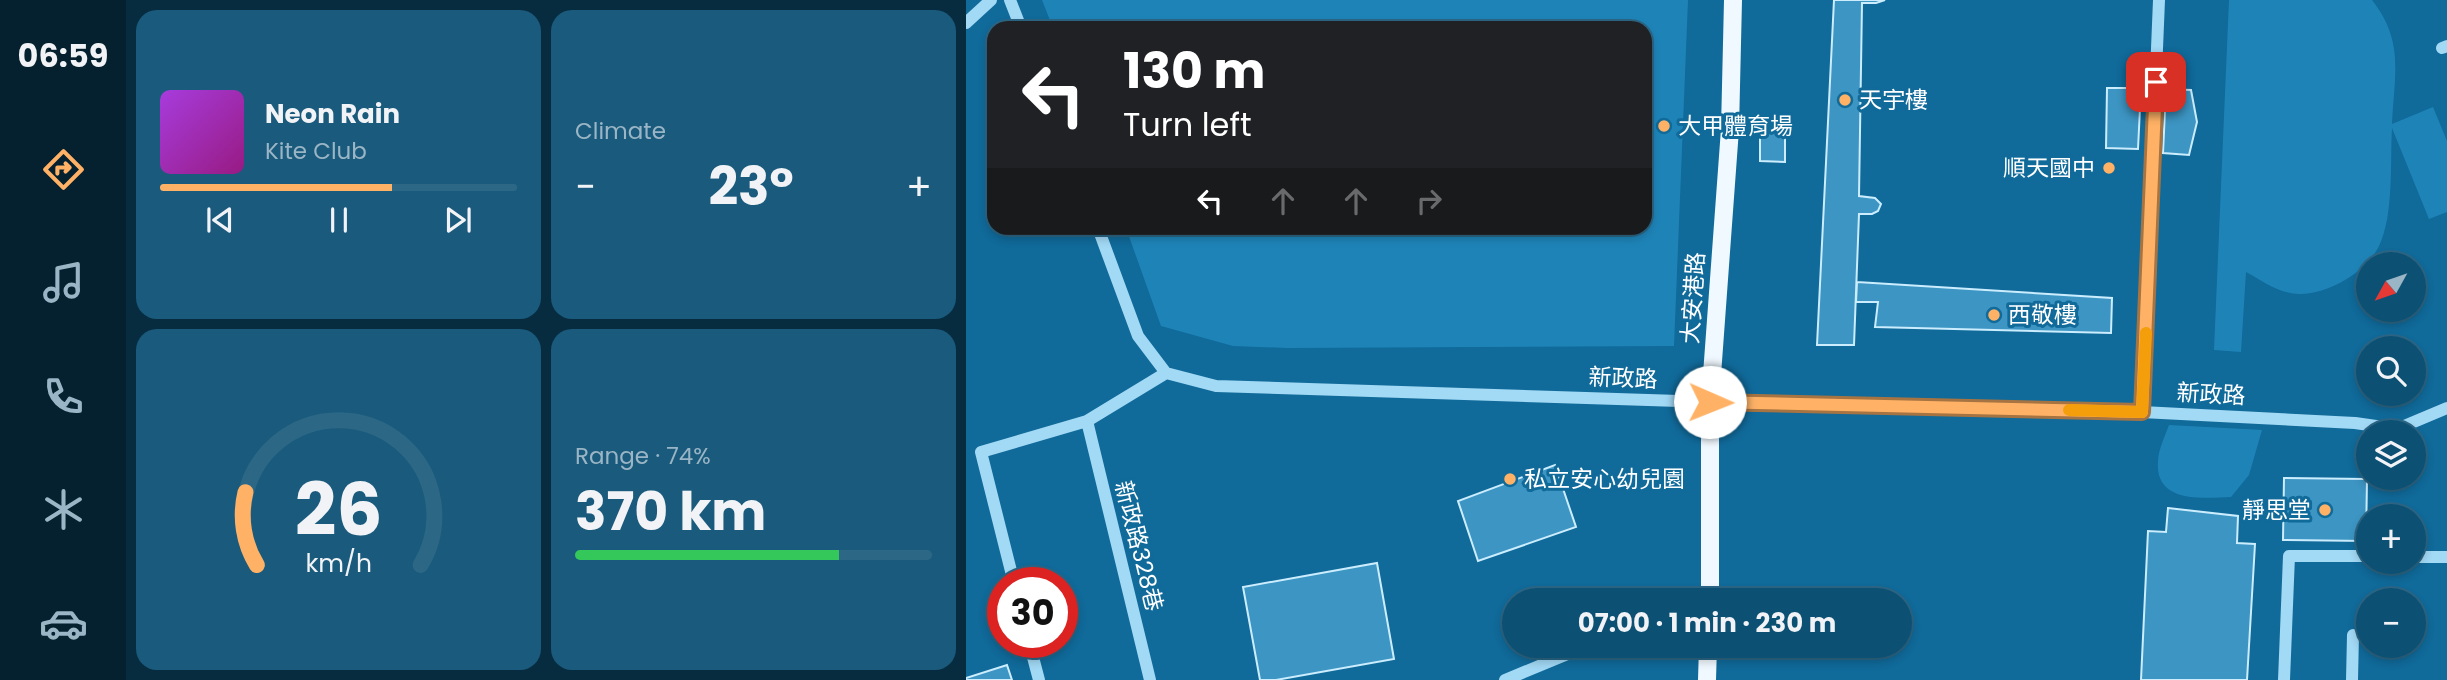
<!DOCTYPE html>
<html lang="en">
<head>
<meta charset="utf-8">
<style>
  body { margin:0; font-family:Poppins,"Noto Sans TC",sans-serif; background:#1a5a7c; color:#f1f3f6; height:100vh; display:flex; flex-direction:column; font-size:26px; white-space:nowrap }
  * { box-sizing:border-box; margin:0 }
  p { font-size:23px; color:#9ab5c5 }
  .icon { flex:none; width:38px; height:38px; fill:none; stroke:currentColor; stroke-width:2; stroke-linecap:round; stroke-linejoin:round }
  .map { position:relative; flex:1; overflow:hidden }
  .sheet { display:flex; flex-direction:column; gap:10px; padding:10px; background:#072c40; width:840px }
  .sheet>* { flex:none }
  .top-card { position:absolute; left:21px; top:21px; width:665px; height:214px; border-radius:21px; box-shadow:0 4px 10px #0003,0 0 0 2px #2c6786; background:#202124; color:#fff; overflow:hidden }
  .needle { width:46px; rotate:230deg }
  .tools { position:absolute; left:1390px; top:252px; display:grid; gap:14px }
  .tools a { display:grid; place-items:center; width:70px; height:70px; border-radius:50%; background:#0c5074; box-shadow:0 4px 10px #0003,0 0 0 2px #2c6786; font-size:35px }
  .speed { position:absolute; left:21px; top:567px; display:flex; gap:14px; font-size:35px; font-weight:700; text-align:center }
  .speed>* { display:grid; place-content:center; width:91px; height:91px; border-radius:50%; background:#0c5074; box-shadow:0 4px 10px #0003,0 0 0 2px #2c6786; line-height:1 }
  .speed .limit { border:10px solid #d22; background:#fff; color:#111 }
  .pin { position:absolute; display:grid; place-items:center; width:60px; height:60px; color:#fff; margin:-30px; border-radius:14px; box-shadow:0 4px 10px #0006 }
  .me { position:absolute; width:77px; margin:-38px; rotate:91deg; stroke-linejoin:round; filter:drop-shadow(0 0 5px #0008) }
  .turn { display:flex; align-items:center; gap:24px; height:147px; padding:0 21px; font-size:32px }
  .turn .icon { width:91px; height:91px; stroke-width:2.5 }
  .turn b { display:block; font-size:49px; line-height:60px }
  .lanes { display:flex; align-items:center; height:66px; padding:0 21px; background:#0003; justify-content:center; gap:35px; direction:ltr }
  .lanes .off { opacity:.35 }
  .big { font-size:52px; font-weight:700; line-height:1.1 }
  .sheet .tile { flex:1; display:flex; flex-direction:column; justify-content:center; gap:10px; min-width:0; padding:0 24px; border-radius:21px; background:#1a5a7c }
  .sheet .dial { align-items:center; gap:0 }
  .dial svg { height:182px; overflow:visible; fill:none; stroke:#2c6786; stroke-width:7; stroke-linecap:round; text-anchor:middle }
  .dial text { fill:#f1f3f6; stroke:none }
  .song { display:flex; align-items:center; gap:21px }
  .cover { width:84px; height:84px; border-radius:10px; background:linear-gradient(135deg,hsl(280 70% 55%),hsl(310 70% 35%)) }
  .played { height:7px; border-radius:4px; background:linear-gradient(90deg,#ffb266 65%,#2c6786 65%) }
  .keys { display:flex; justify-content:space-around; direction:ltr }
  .heat { display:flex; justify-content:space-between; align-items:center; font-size:38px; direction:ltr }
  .charge { height:10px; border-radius:5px; background:linear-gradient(90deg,#34c759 74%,#2c6786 0) }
  .sheet .tiles { flex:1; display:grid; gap:10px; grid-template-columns:repeat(2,1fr) }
  .trip { position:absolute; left:536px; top:588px; width:410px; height:70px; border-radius:35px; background:#0c5074; box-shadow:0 4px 10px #0003,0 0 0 2px #2c6786; font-weight:700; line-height:70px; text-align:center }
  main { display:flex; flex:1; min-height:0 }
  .tabs { display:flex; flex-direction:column; width:126px; justify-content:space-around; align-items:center; background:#05202e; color:#9ab5c5 }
  .tabs .icon { width:49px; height:49px }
  .tabs .active { color:#ffb266 }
  .tabs b { font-size:32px; color:#f1f3f6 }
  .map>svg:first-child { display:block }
  .green { fill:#1e84b8 }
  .building { fill:#3d95c3; stroke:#cbedfe; stroke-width:2 }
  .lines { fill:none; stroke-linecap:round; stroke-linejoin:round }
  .minor { stroke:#a2d9f5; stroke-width:12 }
  .major { stroke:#f0f9ff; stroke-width:18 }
  .route-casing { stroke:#a67442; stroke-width:18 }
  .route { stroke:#ffb266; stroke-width:12 }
  .slow { stroke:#f59e0b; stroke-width:12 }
  .poi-dot { fill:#ffb266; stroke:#106a9a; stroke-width:2.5 }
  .labels { text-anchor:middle; stroke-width:6; stroke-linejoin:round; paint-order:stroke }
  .poi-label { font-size:23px; fill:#fff; stroke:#106a9a; text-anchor:start }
  .street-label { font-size:23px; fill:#fff; stroke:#106a9a }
</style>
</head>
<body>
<main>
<nav class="tabs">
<b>06:59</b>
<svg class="icon active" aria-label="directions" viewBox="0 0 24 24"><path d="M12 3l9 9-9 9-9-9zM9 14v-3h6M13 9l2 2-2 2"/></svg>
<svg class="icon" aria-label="music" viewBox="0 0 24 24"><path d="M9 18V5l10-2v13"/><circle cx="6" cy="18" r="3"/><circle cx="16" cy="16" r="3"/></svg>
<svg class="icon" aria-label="phone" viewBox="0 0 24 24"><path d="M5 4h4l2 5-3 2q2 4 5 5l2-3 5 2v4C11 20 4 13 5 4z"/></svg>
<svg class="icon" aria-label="climate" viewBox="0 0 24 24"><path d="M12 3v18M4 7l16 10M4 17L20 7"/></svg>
<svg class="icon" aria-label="car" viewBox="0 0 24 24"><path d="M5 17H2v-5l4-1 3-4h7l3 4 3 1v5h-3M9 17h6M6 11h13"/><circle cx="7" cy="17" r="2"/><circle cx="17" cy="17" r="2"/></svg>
</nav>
<section class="sheet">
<div class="tiles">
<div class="tile">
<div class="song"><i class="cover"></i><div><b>Neon Rain</b><p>Kite Club</p></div></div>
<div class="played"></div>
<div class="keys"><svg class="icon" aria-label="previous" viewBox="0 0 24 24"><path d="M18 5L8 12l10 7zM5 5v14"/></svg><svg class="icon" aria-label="pause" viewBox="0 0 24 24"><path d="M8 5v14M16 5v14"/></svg><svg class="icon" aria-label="next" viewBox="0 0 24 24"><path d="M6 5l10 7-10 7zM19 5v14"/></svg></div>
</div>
<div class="tile"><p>Climate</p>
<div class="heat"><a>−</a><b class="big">23°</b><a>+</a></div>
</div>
<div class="tile dial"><svg viewBox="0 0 100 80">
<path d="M14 69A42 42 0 1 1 86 69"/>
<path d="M14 69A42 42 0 0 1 9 37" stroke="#ffb266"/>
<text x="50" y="56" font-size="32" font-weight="700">26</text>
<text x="50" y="72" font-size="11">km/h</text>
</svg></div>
<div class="tile"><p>Range · 74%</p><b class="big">370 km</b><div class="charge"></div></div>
</div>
</section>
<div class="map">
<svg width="1481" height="680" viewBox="0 0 1481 680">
  <rect width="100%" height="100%" fill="#106a9a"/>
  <path class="green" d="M 76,0 L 722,0 L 708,346 L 322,348 L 267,346 L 195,326 L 160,228 L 679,228 L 679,28 L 87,28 Z
    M 1263,0 L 1406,0 C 1439,42 1428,75 1426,124 L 1467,107 L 1481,141 L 1481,212 L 1463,219 L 1426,128 C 1424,163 1428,215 1413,246 C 1401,272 1362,294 1334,294 C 1313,294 1297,281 1280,272 L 1275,352 L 1248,350 Z
    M 1203,425 L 1296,430 L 1283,475 L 1265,497 C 1238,498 1189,504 1192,462 C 1192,450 1199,436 1203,425 Z"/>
  <path class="building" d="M 868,0 L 919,0 L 910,3 L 896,3 L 893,196 L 909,198 L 915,204 L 912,211 L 906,214 L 893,214 L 888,345 L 851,345 Z
    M 1141,88 L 1175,88 L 1172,149 L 1140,148 Z
    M 1200,89 L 1225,90 L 1231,122 L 1223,155 L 1197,153 Z
    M 794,130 L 819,130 L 819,162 L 794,161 Z
    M 891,282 L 1146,298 L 1145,333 L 909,327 L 912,302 L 890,302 Z
    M 589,465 L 610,527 L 512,561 L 492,501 Z
    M 1318,478 L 1401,479 L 1400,541 L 1317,540 Z
    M 1202,508 L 1272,516 L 1271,543 L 1289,544 L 1281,680 L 1175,680 L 1182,531 L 1200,532 Z
    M 411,563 L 428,659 L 310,680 L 294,680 L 277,587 Z
    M 41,665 L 46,680 L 0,680 L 0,678 Z"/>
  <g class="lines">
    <path class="minor" d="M 44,0 L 55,28
      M 0,23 L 25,0
      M 1476,48 L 1481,46
      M 132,228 L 172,336 L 200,373 L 250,386 L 744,402 L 1176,412 L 1389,423 L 1431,429 L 1481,408
      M 1176,412 L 1193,0
      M 121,421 L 184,680
      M 1447,557 L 1481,557
      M 48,583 L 15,452 L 121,421 L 200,373
      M 63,642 L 73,680
      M 539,680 L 621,646
      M 1318,680 L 1323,556 L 1402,556
      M 1386,680 L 1387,635"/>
    <path class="major" d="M 744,600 L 744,402 L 764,129 L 767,0
      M 741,680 L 742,646"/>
  </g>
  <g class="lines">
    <g class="route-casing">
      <path id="route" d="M 744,402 L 1176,412 L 1190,82"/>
    </g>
    <use href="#route" class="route"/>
    <path class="slow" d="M 1103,410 L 1176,412 L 1180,333"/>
  </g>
  <g class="poi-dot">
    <circle cx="879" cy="100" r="7"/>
    <circle cx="698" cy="126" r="7"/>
    <circle cx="1143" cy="168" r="7"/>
    <circle cx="1028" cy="315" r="7"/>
    <circle cx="544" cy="479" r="7"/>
    <circle cx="1359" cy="510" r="7"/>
  </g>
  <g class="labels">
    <g class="poi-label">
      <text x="893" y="108">天宇樓</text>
      <text x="712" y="134">大甲體育場</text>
      <text x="1129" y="176" text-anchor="end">順天國中</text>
      <text x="1042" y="323">西敬樓</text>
      <text x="558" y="487">私立安心幼兒園</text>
      <text x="1345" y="518" text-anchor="end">靜思堂</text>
    </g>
    <g class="street-label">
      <text transform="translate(727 298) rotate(-86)" y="8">大安港路</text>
      <text transform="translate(657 378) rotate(2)" y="8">新政路</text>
      <text transform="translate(1245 394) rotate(3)" y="8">新政路</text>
      <text transform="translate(173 546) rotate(76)" y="8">新政路328巷</text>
    </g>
  </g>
</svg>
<div class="tools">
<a><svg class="needle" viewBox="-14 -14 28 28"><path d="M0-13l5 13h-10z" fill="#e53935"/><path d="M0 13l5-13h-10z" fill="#9ab5c5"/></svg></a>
<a><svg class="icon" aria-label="search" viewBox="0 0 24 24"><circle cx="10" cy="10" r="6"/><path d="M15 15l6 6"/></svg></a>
<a><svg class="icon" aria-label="layers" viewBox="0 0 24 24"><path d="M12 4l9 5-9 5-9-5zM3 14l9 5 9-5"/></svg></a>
<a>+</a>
<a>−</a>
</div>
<div class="speed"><div class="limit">30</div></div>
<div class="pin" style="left:1190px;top:82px;background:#d93025"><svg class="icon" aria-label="arrive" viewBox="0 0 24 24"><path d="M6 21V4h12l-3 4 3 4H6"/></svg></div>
<svg class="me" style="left:744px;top:402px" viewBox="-20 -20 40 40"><circle r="19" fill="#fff"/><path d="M0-13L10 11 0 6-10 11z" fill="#ffb266"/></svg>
<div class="trip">07:00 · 1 min · 230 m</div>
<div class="top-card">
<div class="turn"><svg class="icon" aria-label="left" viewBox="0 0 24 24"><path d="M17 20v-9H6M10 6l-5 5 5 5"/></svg><div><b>130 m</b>Turn left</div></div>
<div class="lanes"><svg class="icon" aria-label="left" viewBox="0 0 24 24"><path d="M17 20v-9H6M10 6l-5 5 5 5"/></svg><svg class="icon off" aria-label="ahead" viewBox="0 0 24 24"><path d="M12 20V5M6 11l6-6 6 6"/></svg><svg class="icon off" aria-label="ahead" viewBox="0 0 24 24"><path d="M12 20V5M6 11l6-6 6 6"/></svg><svg class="icon off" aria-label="right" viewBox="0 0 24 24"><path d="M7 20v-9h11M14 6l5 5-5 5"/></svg></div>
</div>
</div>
</main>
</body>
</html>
